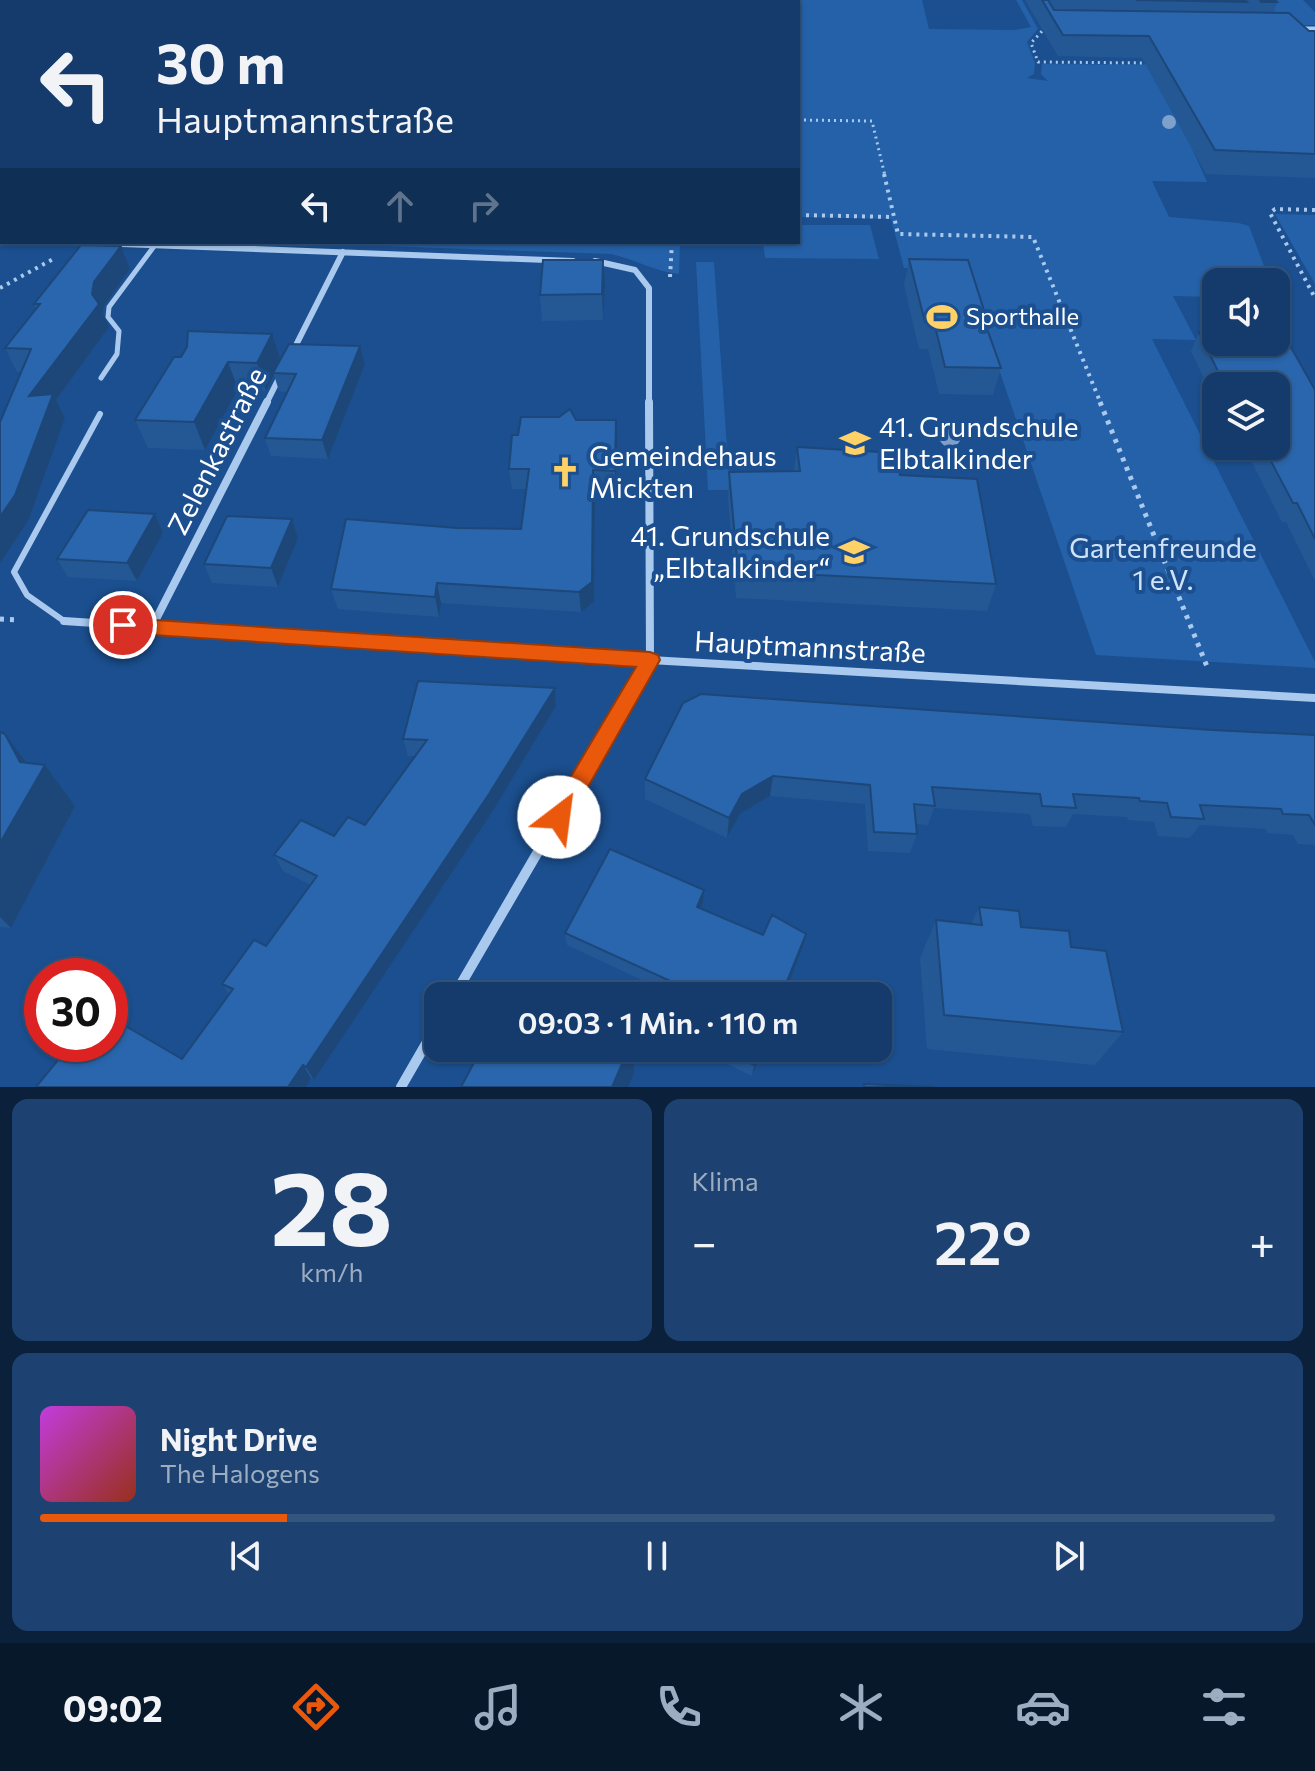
<!DOCTYPE html>
<html lang="de">
<head>
<meta charset="utf-8">
<style>
  body { margin:0; font-family:Commissioner,sans-serif; background:#1d4271; color:#f1f3f6; height:100vh; display:flex; flex-direction:column; font-size:30px; white-space:nowrap }
  * { box-sizing:border-box; margin:0 }
  p { font-size:26px; color:#9dadc1 }
  .icon { flex:none; width:44px; height:44px; fill:none; stroke:currentColor; stroke-width:2; stroke-linecap:round; stroke-linejoin:round }
  .map { position:relative; height:1087px; overflow:hidden }
  .sheet { display:flex; flex-direction:column; gap:12px; padding:12px; background:#0b203b; flex:1 }
  .sheet>* { flex:none }
  .top-card { position:absolute; left:0px; top:0px; width:800px; height:244px; box-shadow:0 2px 6px #0004,0 0 0 2px #33557e; background:#143b6b; color:#f1f3f6; overflow:hidden }
  .tools { position:absolute; left:1202px; top:268px; display:grid; gap:16px }
  .tools a { display:grid; place-items:center; width:88px; height:88px; border-radius:16px; background:#143b6b; box-shadow:0 2px 6px #0004,0 0 0 2px #33557e; font-size:40px }
  .speed { position:absolute; left:24px; top:958px; display:flex; gap:16px; font-size:40px; font-weight:700; text-align:center }
  .speed>* { display:grid; place-content:center; width:104px; height:104px; border-radius:50%; background:#143b6b; box-shadow:0 2px 6px #0004,0 0 0 2px #33557e; line-height:1 }
  .speed .limit { border:12px solid #d22; background:#fff; color:#111 }
  .pin { position:absolute; display:grid; place-items:center; width:68px; height:68px; color:#fff; margin:-34px; border:4px solid #fff; border-radius:50%; box-shadow:0 2px 8px #0007 }
  .me { position:absolute; width:88px; margin:-44px; rotate:30deg; stroke-linejoin:round; filter:drop-shadow(0 0 6px #0008) }
  .turn { display:flex; align-items:center; gap:28px; height:168px; padding:0 24px; font-size:36px }
  .turn .icon { width:104px; height:104px; stroke-width:2.5 }
  .turn b { display:block; font-size:56px; line-height:68px }
  .lanes { display:flex; align-items:center; height:76px; padding:0 24px; background:#0003; justify-content:center; gap:40px; direction:ltr }
  .lanes .off { opacity:.35 }
  .big { font-size:60px; font-weight:600; line-height:1.1 }
  .sheet .widget { flex:1; display:flex; flex-direction:column; justify-content:center; gap:12px; min-width:0; padding:0 28px; border-radius:16px; background:#1d4271 }
  .sheet .dial { align-items:center; gap:0 }
  .dial b { font-size:104px; line-height:1 }
  .song { display:flex; align-items:center; gap:24px }
  .cover { width:96px; height:96px; border-radius:12px; background:linear-gradient(135deg,hsl(290 70% 55%),hsl(10 70% 35%)) }
  .played { height:8px; border-radius:4px; background:linear-gradient(90deg,#ea580c 20%,#33557e 20%) }
  .keys { display:flex; justify-content:space-around; direction:ltr }
  .heat { display:flex; justify-content:space-between; align-items:center; font-size:44px; direction:ltr }
  .sheet .tiles { flex:1; display:grid; gap:12px; grid-template-columns:1fr 1fr }
  .widget:last-child { grid-column:span 2 }
  .trip { position:absolute; left:424px; top:982px; width:468px; height:80px; border-radius:16px; background:#143b6b; box-shadow:0 2px 6px #0004,0 0 0 2px #33557e; font-weight:600; line-height:80px; text-align:center }
  .menu { display:flex; height:128px; justify-content:space-around; align-items:center; background:#08182b; color:#9dadc1 }
  .menu .icon { width:56px; height:56px }
  .menu .current { color:#ea580c }
  .menu b { font-size:36px; color:#f1f3f6 }
  .map>svg:first-child { display:block }
  .green { fill:#2461a8 }
  .lines { fill:none; stroke-linecap:round; stroke-linejoin:round }
  .path-far2 { stroke:#a9c9ee; stroke-width:3; stroke-dasharray:2 4; stroke-linecap:butt }
  .path-far1 { stroke:#a9c9ee; stroke-width:4; stroke-dasharray:3 5; stroke-linecap:butt }
  .path { stroke:#a9c9ee; stroke-width:5; stroke-dasharray:4 6; stroke-linecap:butt }
  .lane-far1 { stroke:#a9c9ee; stroke-width:5 }
  .lane { stroke:#a9c9ee; stroke-width:6 }
  .street-far3 { stroke:#a9c9ee; stroke-width:5 }
  .street-far2 { stroke:#a9c9ee; stroke-width:6 }
  .street-far1 { stroke:#a9c9ee; stroke-width:8 }
  .street { stroke:#a9c9ee; stroke-width:10 }
  .tree { fill:#7ea0ca }
  .wall { fill:#245895 }
  .shaded-wall { fill:#1d4779 }
  .building { fill:#2a66ad; stroke:#1d4779; stroke-width:2 }
  .route { fill:#ea580c; stroke:#983908; stroke-width:2 }
  .labels { text-anchor:middle; stroke-width:8; stroke-linejoin:round; paint-order:stroke }
  .far-poi-label { font-size:24px; fill:#fff; stroke:#1b4f8f; text-anchor:start }
  .poi-label { font-size:28px; fill:#fff; stroke:#1b4f8f; text-anchor:start }
  .street-label { font-size:28px; fill:#fff; stroke:#1b4f8f }
  .park-label { font-size:28px; fill:#cfe3fa; stroke:#1b4f8f }
</style>
</head>
<body>
<div class="map">
<svg width="1315" height="1087" viewBox="0 0 1315 1087">
  <rect width="100%" height="100%" fill="#1b4f8f"/>
  <path class="green" d="M 535,0 L 922,0 L 929,29 L 1014,30 L 1031,27 L 1016,0 L 1022,0 L 1038,29 L 1027,42 L 1035,63 L 1034,74 L 1027,78 L 1048,81 L 1041,74 L 1042,64 L 1246,65 L 1191,146 L 1207,182 L 1152,181 L 1169,217 L 1239,223 L 1249,226 L 1270,282 L 1216,282 L 1216,297 L 1173,296 L 1196,340 L 1152,339 L 1315,662 L 1315,668 L 1096,655 L 965,269 L 904,268 L 891,219 L 798,217 L 798,2 L 532,2 Z
    M 1233,0 L 1303,0 L 1315,12 L 1315,25 C 1272,25 1263,33 1233,0 Z
    M 1275,214 L 1315,215 L 1315,284 Z
    M 798,225 L 870,225 L 879,259 L 765,258 L 763,242 L 798,242 Z
    M 270,242 L 680,242 L 679,274 C 655,272 635,259 611,254 Z
    M 696,262 L 714,262 L 730,490 L 708,490 Z"/>
  <g class="lines">
    <path class="path-far2" d="M 252,2 L 256,0
      M 302,2 L 306,0
      M 350,2 L 355,0
      M 513,2 L 517,0
      M 1046,27 L 1031,43 L 1038,62 L 1150,63
      M 798,120 L 872,121 L 885,176"/>
    <path class="path-far1" d="M 884,174 L 898,234 L 1033,237 L 1101,404
      M 1315,210 L 1275,209 L 1270,213 L 1315,298
      M 798,215 L 894,217
      M 670,277 L 672,242
      M 0,288 L 55,258"/>
    <path class="path" d="M 1100,402 L 1208,669
      M 0,619 L 19,620"/>
    <path class="lane-far1" d="M 101,378 L 117,354 L 119,331 L 108,317 L 109,307 L 155,245"/>
    <path class="lane" d="M 64,621 L 27,595 L 14,572 L 100,414"/>
    <path class="street-far3" d="M 0,0 L 131,2
      M 1296,29 L 1315,29"/>
    <path class="street-far2" d="M 68,242 L 573,261
      M 595,261 L 635,270 L 649,288 L 649,404
      M 293,351 L 343,252
      M 266,404 L 281,374"/>
    <path class="street-far1" d="M 64,621 L 650,660 L 1315,698
      M 152,627 L 267,402
      M 626,701 L 650,660 L 649,402"/>
    <path class="street" d="M 454,996 L 627,699
      M 401,1087 L 438,1023"/>
  </g>
  <g class="tree">
    <circle cx="1169" cy="122" r="7"/>
    <circle cx="950" cy="436" r="11"/>
  </g>
  <path class="wall" d="M 1025,0 L 1275,0 L 1277,2 L 1273,13 L 1309,31 L 1315,31 L 1315,178 L 1206,174 L 1142,58 L 1058,56 Z
    M 121,246 L 130,269 L 104,306 L 103,313 L 109,327 L 56,400 L 65,418 L 29,519 L 21,372 L 17,372 L 5,348 L 36,309 L 34,304 Z
    M 909,259 L 988,323 L 987,328 L 1001,368 L 993,395 L 939,394 L 928,349 L 919,349 L 904,285 Z
    M 605,285 L 603,320 L 542,321 L 540,295 Z
    M 1199,332 L 1315,390 L 1315,581 L 1286,522 L 1282,522 L 1244,446 L 1276,446 L 1276,386 L 1216,386 L 1216,404 L 1191,351 Z
    M 360,346 L 365,364 L 328,459 L 271,456 L 265,438 L 287,392 L 279,391 L 274,375 L 266,391 L 238,389 L 205,450 L 148,448 L 135,420 L 174,357 L 280,360 Z
    M 576,420 L 617,440 L 616,491 L 595,491 L 594,602 L 581,612 L 441,603 L 439,617 L 338,609 L 331,589 L 457,528 L 521,529 L 526,489 L 512,489 L 509,469 L 518,435 Z
    M 797,447 L 900,475 L 996,584 L 987,611 L 736,598 L 728,499 L 729,472 L 794,471 Z
    M 155,514 L 163,533 L 137,581 L 68,577 L 57,559 Z
    M 292,519 L 298,538 L 278,587 L 212,583 L 204,564 Z
    M 555,688 L 556,706 L 493,811 L 314,1080 L 311,1078 L 182,1059 L 229,994 L 222,984 L 266,946 L 311,885 L 283,871 L 274,855 L 365,825 L 415,756 L 408,756 L 403,739 Z
    M 1212,730 L 1315,735 L 1315,845 L 1298,844 L 1293,835 L 1267,833 L 1266,829 L 1200,825 L 1190,838 L 1158,836 L 1154,822 L 1128,820 L 1127,817 L 1073,814 L 1066,827 L 1033,826 L 1030,814 L 934,808 L 928,825 L 916,824 L 917,834 L 910,853 L 868,851 L 865,804 L 770,796 L 740,814 L 727,838 L 645,799 L 645,779 Z
    M 0,732 L 5,734 L 27,762 L 45,765 L 75,806 L 11,928 L 0,927 Z
    M 704,890 L 703,903 L 701,909 L 763,935 L 803,946 L 784,996 L 676,996 L 567,945 L 565,933 Z
    M 979,907 L 1021,927 L 1071,947 L 1123,1032 L 1095,1065 L 927,1049 L 920,958 L 936,920 L 971,924 Z
    M 695,1048 L 763,1048 L 752,1076 Z"/>
  <path class="shaded-wall" d="M 121,246 L 130,269 L 104,306 L 103,313 L 109,327 L 56,400 L 65,418 L 29,519 L 0,563 L 0,517 L 29,396 L 92,294 L 94,282 Z
    M 603,260 L 605,285 L 603,320 L 602,294 Z
    M 272,334 L 281,361 L 273,373 L 274,375 L 266,391 L 257,363 Z
    M 360,346 L 365,364 L 328,459 L 322,440 Z
    M 228,362 L 238,389 L 205,450 L 194,422 Z
    M 616,420 L 617,440 L 616,491 L 615,471 Z
    M 593,470 L 595,491 L 594,602 L 581,612 L 579,592 Z
    M 155,514 L 163,533 L 137,581 L 127,563 Z
    M 292,519 L 298,538 L 278,587 L 271,568 Z
    M 437,583 L 441,603 L 439,617 L 435,597 Z
    M 555,688 L 556,706 L 493,811 L 314,1080 L 306,1067 Z
    M 5,734 L 38,777 L 45,765 L 75,806 L 11,928 L 0,917 L 0,843 Z
    M 773,776 L 770,796 L 740,814 L 727,838 L 729,818 L 742,794 Z
    M 704,890 L 703,903 L 696,920 L 697,907 Z
    M 806,934 L 803,946 L 784,996 L 781,996 Z
    M 629,1048 L 633,1048 L 634,1073 L 628,1087 L 612,1087 Z
    M 761,1048 L 763,1048 L 752,1076 L 754,1065 Z
    M 303,1065 L 311,1078 L 306,1087 L 288,1087 Z"/>
  <path class="building" d="M 1042,0 L 1048,0 L 1054,10 L 1289,13 L 1309,31 L 1315,31 L 1315,154 L 1215,150 L 1149,36 L 1063,35 Z
    M 1136,0 L 1245,0 L 1247,2 Z
    M 1260,0 L 1275,0 L 1277,2 L 1261,2 Z
    M 81,245 L 121,246 L 94,282 L 92,294 L 99,304 L 29,396 L 53,394 L 15,495 L 0,517 L 0,422 L 31,349 L 5,348 L 40,304 L 34,304 Z
    M 909,259 L 968,260 L 988,323 L 985,323 L 1001,368 L 945,367 L 934,322 L 925,322 Z
    M 543,260 L 603,260 L 602,294 L 540,295 Z
    M 188,331 L 272,334 L 257,363 L 228,362 L 194,422 L 135,420 L 174,357 L 181,357 L 187,347 Z
    M 1199,332 L 1216,333 L 1216,342 L 1276,342 L 1276,335 L 1284,335 L 1315,390 L 1315,539 L 1297,503 L 1293,503 L 1263,446 L 1276,446 L 1276,386 L 1225,386 Z
    M 289,344 L 360,346 L 322,440 L 265,438 L 296,374 L 273,373 Z
    M 570,409 L 576,420 L 616,420 L 615,471 L 593,470 L 592,582 L 579,592 L 437,583 L 435,597 L 331,589 L 346,519 L 457,528 L 521,529 L 529,469 L 509,469 L 512,435 L 518,435 L 521,417 L 559,417 Z
    M 797,447 L 896,453 L 900,475 L 977,479 L 996,584 L 738,571 L 729,472 L 800,471 Z
    M 88,510 L 155,514 L 127,563 L 57,559 Z
    M 227,516 L 292,519 L 271,568 L 204,564 Z
    M 418,681 L 555,688 L 489,794 L 306,1067 L 303,1065 L 288,1087 L 36,1087 L 71,1044 L 110,1044 L 110,1017 L 182,1059 L 233,989 L 222,984 L 254,940 L 266,946 L 317,876 L 274,855 L 301,820 L 334,836 L 348,817 L 365,825 L 427,740 L 403,739 Z
    M 701,694 L 1212,730 L 1315,735 L 1315,825 L 1309,815 L 1283,814 L 1281,809 L 1200,805 L 1204,819 L 1171,817 L 1167,803 L 1140,801 L 1139,798 L 1073,794 L 1076,808 L 1042,806 L 1040,794 L 932,787 L 935,806 L 914,804 L 917,834 L 874,832 L 870,785 L 773,776 L 742,794 L 729,818 L 645,779 L 683,703 Z
    M 0,732 L 5,734 L 20,762 L 45,765 L 0,843 Z
    M 610,849 L 704,890 L 697,907 L 763,935 L 772,915 L 806,934 L 781,996 L 703,996 L 565,933 Z
    M 979,907 L 1019,911 L 1021,927 L 1069,931 L 1071,947 L 1106,951 L 1123,1032 L 944,1015 L 936,920 L 982,925 Z
    M 517,985 L 541,996 L 511,996 Z
    M 482,1048 L 629,1048 L 612,1087 L 461,1087 Z
    M 719,1048 L 761,1048 L 754,1065 Z
    M 864,1084 L 935,1087 L 864,1087 Z"/>
  <path class="route" d="M 123,618 L 650,652 L 658,655 L 660,660 L 567,824 L 559,827 L 551,824 L 547,817 L 551,810 L 636,667 L 123,633 L 116,631 L 113,625 L 116,620 Z"/>
  <defs>
    <g id="stadium-bare" transform="scale(2.4)"><path d="M0-5a6.5 5 0 1 0 0 10a6.5 5 0 1 0 0-10ZM-3.5-1.8h7v3.6h-7Z" fill="#ffd166" stroke="#1b4f8f" stroke-width="2.5" paint-order="stroke"/></g>
    <g id="school-bare" transform="scale(2.4)"><path d="M0-5L7-2L0 1L-7-2ZM-4 1L0 2.5L4 1V4Q0 6-4 4Z" fill="#ffd166" stroke="#1b4f8f" stroke-width="2.5" paint-order="stroke"/></g>
    <g id="church-bare" transform="scale(2.4)"><path d="M-1.2-6h2.4v3.5h3.3v2.4h-3.3V6h-2.4V-.1h-3.3v-2.4h3.3Z" fill="#ffd166" stroke="#1b4f8f" stroke-width="2.5" paint-order="stroke"/></g>
  </defs>
  <g fill-rule="evenodd">
    <use href="#stadium-bare" x="942" y="317"/>
    <use href="#school-bare" x="855" y="443"/>
    <use href="#church-bare" x="565" y="472"/>
    <use href="#school-bare" x="854" y="552"/>
  </g>
  <g class="labels">
    <g class="far-poi-label">
      <text x="966" y="325">Sporthalle</text>
    </g>
    <g class="poi-label">
      <text x="879" y="437">41. Grundschule<tspan x="879" dy="32">Elbtalkinder</tspan></text>
      <text x="589" y="466">Gemeindehaus<tspan x="589" dy="32">Mickten</tspan></text>
      <text x="830" y="546" text-anchor="end">41. Grundschule<tspan x="830" dy="32">„Elbtalkinder“</tspan></text>
    </g>
    <g class="street-label">
      <text transform="translate(217 451) rotate(-63)" y="10">Zelenkastraße</text>
      <text transform="translate(810 647) rotate(3)" y="10">Hauptmannstraße</text>
    </g>
    <g class="park-label">
      <text x="1163" y="558">Gartenfreunde<tspan x="1163" dy="32">1 e.V.</tspan></text>
    </g>
  </g>
</svg>
<div class="tools">
<a><svg class="icon" aria-label="sound" viewBox="0 0 24 24"><path d="M4 9h4l5-4v14l-5-4H4zM17 9q2 3 0 6"/></svg></a>
<a><svg class="icon" aria-label="layers" viewBox="0 0 24 24"><path d="M12 4l9 5-9 5-9-5zM3 14l9 5 9-5"/></svg></a>
</div>
<div class="speed"><div class="limit">30</div></div>
<div class="pin" style="left:123px;top:625px;background:#d93025"><svg class="icon" aria-label="arrive" viewBox="0 0 24 24"><path d="M6 21V4h12l-3 4 3 4H6"/></svg></div>
<svg class="me" style="left:559px;top:817px" viewBox="-20 -20 40 40"><circle r="19" fill="#fff"/><path d="M0-13L10 11 0 6-10 11z" fill="#ea580c"/></svg>
<div class="trip">09:03 · 1 Min. · 110 m</div>
<div class="top-card">
<div class="turn"><svg class="icon" aria-label="left" viewBox="0 0 24 24"><path d="M17 20v-9H6M10 6l-5 5 5 5"/></svg><div><b>30 m</b>Hauptmannstraße</div></div>
<div class="lanes"><svg class="icon" aria-label="left" viewBox="0 0 24 24"><path d="M17 20v-9H6M10 6l-5 5 5 5"/></svg><svg class="icon off" aria-label="ahead" viewBox="0 0 24 24"><path d="M12 20V5M6 11l6-6 6 6"/></svg><svg class="icon off" aria-label="right" viewBox="0 0 24 24"><path d="M7 20v-9h11M14 6l5 5-5 5"/></svg></div>
</div>
</div>
<section class="sheet">
<div class="tiles">
<div class="widget dial"><b>28</b><p>km/h</p></div>
<div class="widget"><p>Klima</p>
<div class="heat"><a>−</a><b class="big">22°</b><a>+</a></div>
</div>
<div class="widget">
<div class="song"><i class="cover"></i><div><b>Night Drive</b><p>The Halogens</p></div></div>
<div class="played"></div>
<div class="keys"><svg class="icon" aria-label="previous" viewBox="0 0 24 24"><path d="M18 5L8 12l10 7zM5 5v14"/></svg><svg class="icon" aria-label="pause" viewBox="0 0 24 24"><path d="M8 5v14M16 5v14"/></svg><svg class="icon" aria-label="next" viewBox="0 0 24 24"><path d="M6 5l10 7-10 7zM19 5v14"/></svg></div>
</div>
</div>
</section>
<nav class="menu">
<b>09:02</b>
<svg class="icon current" aria-label="directions" viewBox="0 0 24 24"><path d="M12 3l9 9-9 9-9-9zM9 14v-3h6M13 9l2 2-2 2"/></svg>
<svg class="icon" aria-label="music" viewBox="0 0 24 24"><path d="M9 18V5l10-2v13"/><circle cx="6" cy="18" r="3"/><circle cx="16" cy="16" r="3"/></svg>
<svg class="icon" aria-label="phone" viewBox="0 0 24 24"><path d="M5 4h4l2 5-3 2q2 4 5 5l2-3 5 2v4C11 20 4 13 5 4z"/></svg>
<svg class="icon" aria-label="climate" viewBox="0 0 24 24"><path d="M12 3v18M4 7l16 10M4 17L20 7"/></svg>
<svg class="icon" aria-label="car" viewBox="0 0 24 24"><path d="M5 17H2v-5l4-1 3-4h7l3 4 3 1v5h-3M9 17h6M6 11h13"/><circle cx="7" cy="17" r="2"/><circle cx="17" cy="17" r="2"/></svg>
<svg class="icon" aria-label="filters" viewBox="0 0 24 24"><path d="M4 7h16M4 17h16"/><circle cx="9" cy="7" r="2"/><circle cx="15" cy="17" r="2"/></svg>
</nav>
</body>
</html>
